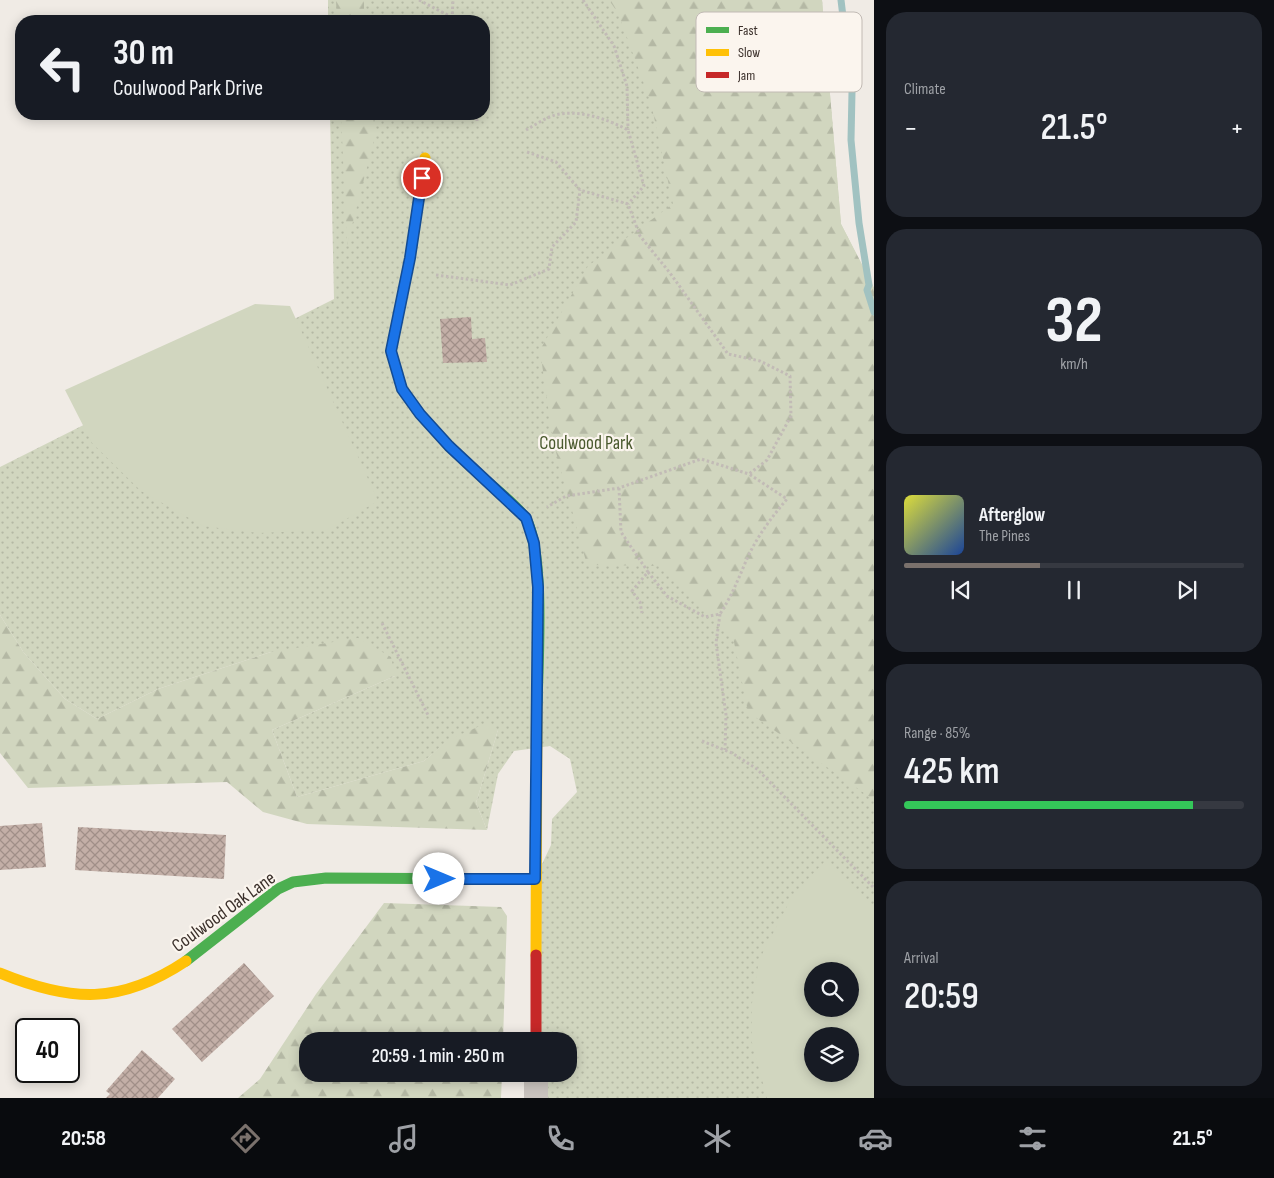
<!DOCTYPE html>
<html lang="en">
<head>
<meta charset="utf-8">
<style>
  body { margin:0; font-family:"Sofia Sans Condensed",sans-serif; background:#242831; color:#f1f3f6; height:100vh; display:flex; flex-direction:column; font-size:19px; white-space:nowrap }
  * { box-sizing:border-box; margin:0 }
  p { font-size:16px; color:#9ea1a6 }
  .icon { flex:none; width:28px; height:28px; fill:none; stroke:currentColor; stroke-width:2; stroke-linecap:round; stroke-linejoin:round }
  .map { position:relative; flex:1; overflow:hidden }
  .sheet { display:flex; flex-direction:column; gap:12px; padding:12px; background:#0d0f14; width:400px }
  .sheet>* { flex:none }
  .guide { position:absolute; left:15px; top:15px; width:475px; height:105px; border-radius:20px; box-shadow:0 2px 12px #0003; background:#171b24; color:#f1f3f6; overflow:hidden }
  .controls { position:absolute; left:804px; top:962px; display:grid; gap:10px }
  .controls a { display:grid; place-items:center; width:55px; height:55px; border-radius:50%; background:#171b24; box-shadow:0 2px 12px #0003; font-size:25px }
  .speed { position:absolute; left:15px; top:1018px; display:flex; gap:10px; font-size:25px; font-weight:700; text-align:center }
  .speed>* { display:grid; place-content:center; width:65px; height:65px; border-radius:50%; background:#171b24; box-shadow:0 2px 12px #0003; line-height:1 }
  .speed .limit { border:2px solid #111; border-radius:8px; background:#fff; color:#111 }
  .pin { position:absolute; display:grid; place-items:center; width:42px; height:42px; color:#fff; margin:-21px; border:2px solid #fff; border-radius:50%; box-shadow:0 1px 5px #0007 }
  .me { position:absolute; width:55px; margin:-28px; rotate:90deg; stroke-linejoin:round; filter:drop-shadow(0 0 4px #0008) }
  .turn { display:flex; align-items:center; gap:18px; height:105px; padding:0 15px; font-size:22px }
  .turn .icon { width:65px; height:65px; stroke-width:2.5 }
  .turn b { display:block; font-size:35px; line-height:42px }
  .big { font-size:38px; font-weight:600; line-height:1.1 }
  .sheet .widget { flex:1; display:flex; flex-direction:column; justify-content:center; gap:8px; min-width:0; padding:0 18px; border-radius:20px; background:#242831 }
  .sheet .dial { align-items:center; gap:0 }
  .dial b { font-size:65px; line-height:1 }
  .song { display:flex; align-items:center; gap:15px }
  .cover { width:60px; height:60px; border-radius:8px; background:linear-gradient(135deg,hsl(60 70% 55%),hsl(220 70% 35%)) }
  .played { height:5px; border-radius:2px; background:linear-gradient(90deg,#7a716c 40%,#363941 40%) }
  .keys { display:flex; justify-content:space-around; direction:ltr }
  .heat { display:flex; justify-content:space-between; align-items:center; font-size:28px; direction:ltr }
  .charge { height:8px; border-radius:4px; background:linear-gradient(90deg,#34c759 85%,#363941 0) }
  .trip { position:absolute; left:299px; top:1032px; width:278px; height:50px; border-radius:20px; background:#171b24; box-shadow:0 2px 12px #0003; font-weight:600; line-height:50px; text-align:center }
  .dock { display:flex; height:80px; justify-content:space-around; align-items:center; background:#090b0e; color:#9ea1a6 }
  .dock .icon { width:35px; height:35px }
  .dock .active { color:#7a716c }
  .dock b { font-size:22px; color:#f1f3f6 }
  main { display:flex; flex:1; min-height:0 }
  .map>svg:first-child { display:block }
  .green { fill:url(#green-dots); fill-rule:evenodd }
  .forest { fill:url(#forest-firs) }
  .pitch { fill:#d1d6bf; fill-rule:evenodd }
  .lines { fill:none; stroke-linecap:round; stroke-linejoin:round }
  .stream { stroke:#a1c2c1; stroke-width:7 }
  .building { fill:url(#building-cross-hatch) }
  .path { stroke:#c2bbb6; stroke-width:3; stroke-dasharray:2.5 2.5; stroke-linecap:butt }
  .street { stroke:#c9c3be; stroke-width:24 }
  .fast { stroke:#4caf50; stroke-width:11 }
  .slow { stroke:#ffc107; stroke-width:11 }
  .jam { stroke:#c62828; stroke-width:11 }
  .route-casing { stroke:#114b97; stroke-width:12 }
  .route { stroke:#1a73e8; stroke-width:9 }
  .labels { text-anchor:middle; stroke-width:4.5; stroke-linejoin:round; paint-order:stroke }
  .park-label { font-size:19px; fill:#4a5a2e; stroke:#fbf5ee }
  .street-label { font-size:19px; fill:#3b302b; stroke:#fbf5ee }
  .key { fill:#fbf5ee; stroke:#c1bab4; stroke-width:1 }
  .key-label { font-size:14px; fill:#3b302b }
</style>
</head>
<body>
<main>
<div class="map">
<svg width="874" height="1098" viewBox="0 0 874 1098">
  <defs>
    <pattern id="green-dots" width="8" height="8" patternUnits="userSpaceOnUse" patternTransform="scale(1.25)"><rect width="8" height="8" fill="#d1d6bf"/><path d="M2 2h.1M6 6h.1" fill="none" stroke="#b4b8a4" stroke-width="1.8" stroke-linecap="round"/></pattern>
    <pattern id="forest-firs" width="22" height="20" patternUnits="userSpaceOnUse" patternTransform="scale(1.25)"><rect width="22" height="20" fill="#d1d6bf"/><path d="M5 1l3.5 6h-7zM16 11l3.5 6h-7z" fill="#b4b8a4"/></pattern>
    <pattern id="building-cross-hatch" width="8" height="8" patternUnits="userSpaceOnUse" patternTransform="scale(1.25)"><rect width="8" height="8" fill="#c3afa7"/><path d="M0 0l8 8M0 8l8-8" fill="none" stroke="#a08f88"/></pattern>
  </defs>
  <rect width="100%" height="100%" fill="#f0ebe5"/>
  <path class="green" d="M 328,0 L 822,0 L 841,224 L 874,288 L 874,1098 L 536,1098 L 536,1074 L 568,1074 L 568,1041 L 536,1041 L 535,879 L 551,845 L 552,819 L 577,792 L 570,759 L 550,746 L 514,751 L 498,774 L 487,830 L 476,803 L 498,730 L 449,740 L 424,761 L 297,797 L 272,730 L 395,676 L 271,652 L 158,689 L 97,719 L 65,699 L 24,653 L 0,615 L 0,467 L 334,299 L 330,114 L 484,114 L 484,21 L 328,21 ZM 812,971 L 850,971 L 850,1009 L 812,1009 ZM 812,1036 L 850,1036 L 850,1074 L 812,1074 Z"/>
  <path class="forest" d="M 336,0 L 364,0 L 364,21 L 337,21 Z
    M 609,0 L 822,0 L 841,224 L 874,288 L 874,800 L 748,712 L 733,637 L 662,566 L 587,565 L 553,441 L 540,350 L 588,266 L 673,204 L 651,103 L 618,13 Z
    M 341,114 L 374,114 L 376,132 L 347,245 Z
    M 0,615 L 24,653 L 65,699 L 97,719 L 158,689 L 271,652 L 358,638 L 391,657 L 395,676 L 272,730 L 297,797 L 424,761 L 448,740 L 489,722 L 498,730 L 476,803 L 487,830 L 307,824 L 263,812 L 227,782 L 28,788 L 0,753 Z
    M 384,903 L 501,907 L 507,916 L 503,1041 L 308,1041 L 308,1074 L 502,1074 L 501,1098 L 238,1098 L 260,1079 L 316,994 Z"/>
  <path class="pitch" d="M 255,304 L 290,306 L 378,501 L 327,530 L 259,533 L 203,526 L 141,491 L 92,443 L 65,390 Z
    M 826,860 L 874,907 L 874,1098 L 767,1098 L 752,1043 L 752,1003 L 759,960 L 793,895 ZM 812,971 L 850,971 L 850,1009 L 812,1009 ZM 812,1036 L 850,1036 L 850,1074 L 812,1074 Z"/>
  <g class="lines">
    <path class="stream" d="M 841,0 L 852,92 L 851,140 L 859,223 L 869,285 L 867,290 L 874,312"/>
  </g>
  <path class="building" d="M 471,317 L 472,339 L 485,338 L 487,362 L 443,363 L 440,319 Z
    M 42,823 L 46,867 L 0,870 L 0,826 Z
    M 78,827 L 226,835 L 224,879 L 75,870 Z
    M 244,963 L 274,996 L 202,1062 L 172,1029 Z
    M 142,1050 L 175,1079 L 158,1098 L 106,1098 L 110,1094 L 106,1091 Z"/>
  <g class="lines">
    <path class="path" d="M 419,0 L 459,21
      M 583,0 L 614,46 L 627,86 L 628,130
      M 452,19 L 453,0
      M 484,29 L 484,32
      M 477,114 L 477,121
      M 526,130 C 535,125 545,118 555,115 C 579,109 607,119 628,130 L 644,186 L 628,204
      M 527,152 L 556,162 L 580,190 L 628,204 L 640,236 L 670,273 L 728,354 L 760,361 L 790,376 L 791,416 L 767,460 L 749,474 L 701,459 L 619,488 L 566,496 L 547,507
      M 436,275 L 510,285 L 549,269 L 552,247 L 576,222 L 580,190
      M 619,488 L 621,532 L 648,572 L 632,591 L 640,602 L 642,613
      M 648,572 L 667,596 L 705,617 L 720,614 C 731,597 738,580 746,561 C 756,538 771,518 787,499 L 749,474
      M 720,614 L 716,643 L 726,715 L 725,750
      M 382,623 L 428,715
      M 702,741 L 732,753 L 757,769 L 874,888"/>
    <path class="street" d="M 536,1074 L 536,1098"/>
    <path class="fast" d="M 482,477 C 493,487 520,508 526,519 C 545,554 538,661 537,704
      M 186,961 L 278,889 L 293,882 L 326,878 L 535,879"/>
    <path class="slow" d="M 425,158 L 410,258 L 391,351 L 402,389 L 420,414 L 449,446 L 482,477
      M 536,955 L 537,704
      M 0,973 C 71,1002 120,1005 186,961"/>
    <path class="jam" d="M 536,1041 L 536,955"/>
  </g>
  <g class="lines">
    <g class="route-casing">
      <path id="route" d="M 422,178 L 410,258 L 391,351 L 402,389 L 420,414 L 449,446 L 526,518 L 534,543 L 538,587 L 535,879 L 439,879"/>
    </g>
    <use href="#route" class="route"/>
  </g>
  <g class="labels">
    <g class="park-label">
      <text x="586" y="449">Coulwood Park</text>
    </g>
    <g class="street-label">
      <text transform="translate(223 911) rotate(-36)" y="7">Coulwood Oak Lane</text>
    </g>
  </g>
  <rect x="696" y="12" width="166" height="80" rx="8" class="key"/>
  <rect x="706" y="27" width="23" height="6" fill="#4caf50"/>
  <rect x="706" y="49" width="23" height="7" fill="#ffc107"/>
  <rect x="706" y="72" width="23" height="6" fill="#c62828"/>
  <g class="key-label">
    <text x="738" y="35">Fast</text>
    <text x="738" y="57">Slow</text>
    <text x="738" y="80">Jam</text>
  </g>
</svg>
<div class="controls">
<a><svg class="icon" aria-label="search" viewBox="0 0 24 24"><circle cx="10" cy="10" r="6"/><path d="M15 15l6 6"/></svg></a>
<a><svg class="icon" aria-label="layers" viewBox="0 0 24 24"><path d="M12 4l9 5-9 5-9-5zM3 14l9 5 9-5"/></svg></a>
</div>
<div class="speed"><div class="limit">40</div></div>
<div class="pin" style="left:422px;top:178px;background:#d93025"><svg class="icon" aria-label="arrive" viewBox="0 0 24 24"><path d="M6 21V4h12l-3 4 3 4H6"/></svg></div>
<svg class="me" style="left:439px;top:879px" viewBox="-20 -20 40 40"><circle r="19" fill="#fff"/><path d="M0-13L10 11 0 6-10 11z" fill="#1a73e8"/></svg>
<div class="trip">20:59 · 1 min · 250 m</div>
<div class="guide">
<div class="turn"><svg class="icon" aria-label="left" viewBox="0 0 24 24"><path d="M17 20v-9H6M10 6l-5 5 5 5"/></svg><div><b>30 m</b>Coulwood Park Drive</div></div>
</div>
</div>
<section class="sheet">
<div class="widget"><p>Climate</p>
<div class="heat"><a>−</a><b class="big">21.5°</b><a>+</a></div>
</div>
<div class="widget dial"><b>32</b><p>km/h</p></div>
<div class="widget">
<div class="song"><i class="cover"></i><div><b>Afterglow</b><p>The Pines</p></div></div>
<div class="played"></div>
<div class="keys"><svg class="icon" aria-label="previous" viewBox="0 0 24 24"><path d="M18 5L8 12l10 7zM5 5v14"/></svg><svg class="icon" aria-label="pause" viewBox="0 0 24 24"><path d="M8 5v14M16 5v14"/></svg><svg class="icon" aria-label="next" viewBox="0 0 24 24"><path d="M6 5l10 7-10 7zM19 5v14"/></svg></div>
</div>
<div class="widget"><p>Range · 85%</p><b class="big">425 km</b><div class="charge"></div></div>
<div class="widget"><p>Arrival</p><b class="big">20:59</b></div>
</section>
</main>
<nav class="dock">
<b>20:58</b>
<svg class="icon active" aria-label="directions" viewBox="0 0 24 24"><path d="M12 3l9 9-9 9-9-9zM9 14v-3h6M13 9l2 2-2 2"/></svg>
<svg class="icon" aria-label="music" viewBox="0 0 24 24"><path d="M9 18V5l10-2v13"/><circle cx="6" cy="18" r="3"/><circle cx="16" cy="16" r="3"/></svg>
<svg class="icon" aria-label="phone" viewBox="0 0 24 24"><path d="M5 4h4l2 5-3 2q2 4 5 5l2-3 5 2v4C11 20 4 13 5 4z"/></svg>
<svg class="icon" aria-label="climate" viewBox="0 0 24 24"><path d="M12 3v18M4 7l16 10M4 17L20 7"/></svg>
<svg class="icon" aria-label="car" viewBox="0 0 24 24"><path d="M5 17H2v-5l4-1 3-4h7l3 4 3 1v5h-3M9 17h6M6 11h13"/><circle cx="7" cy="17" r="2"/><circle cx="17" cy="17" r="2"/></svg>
<svg class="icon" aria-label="filters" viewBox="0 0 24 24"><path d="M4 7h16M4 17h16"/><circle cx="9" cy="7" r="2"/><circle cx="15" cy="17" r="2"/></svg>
<b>21.5°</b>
</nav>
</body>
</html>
